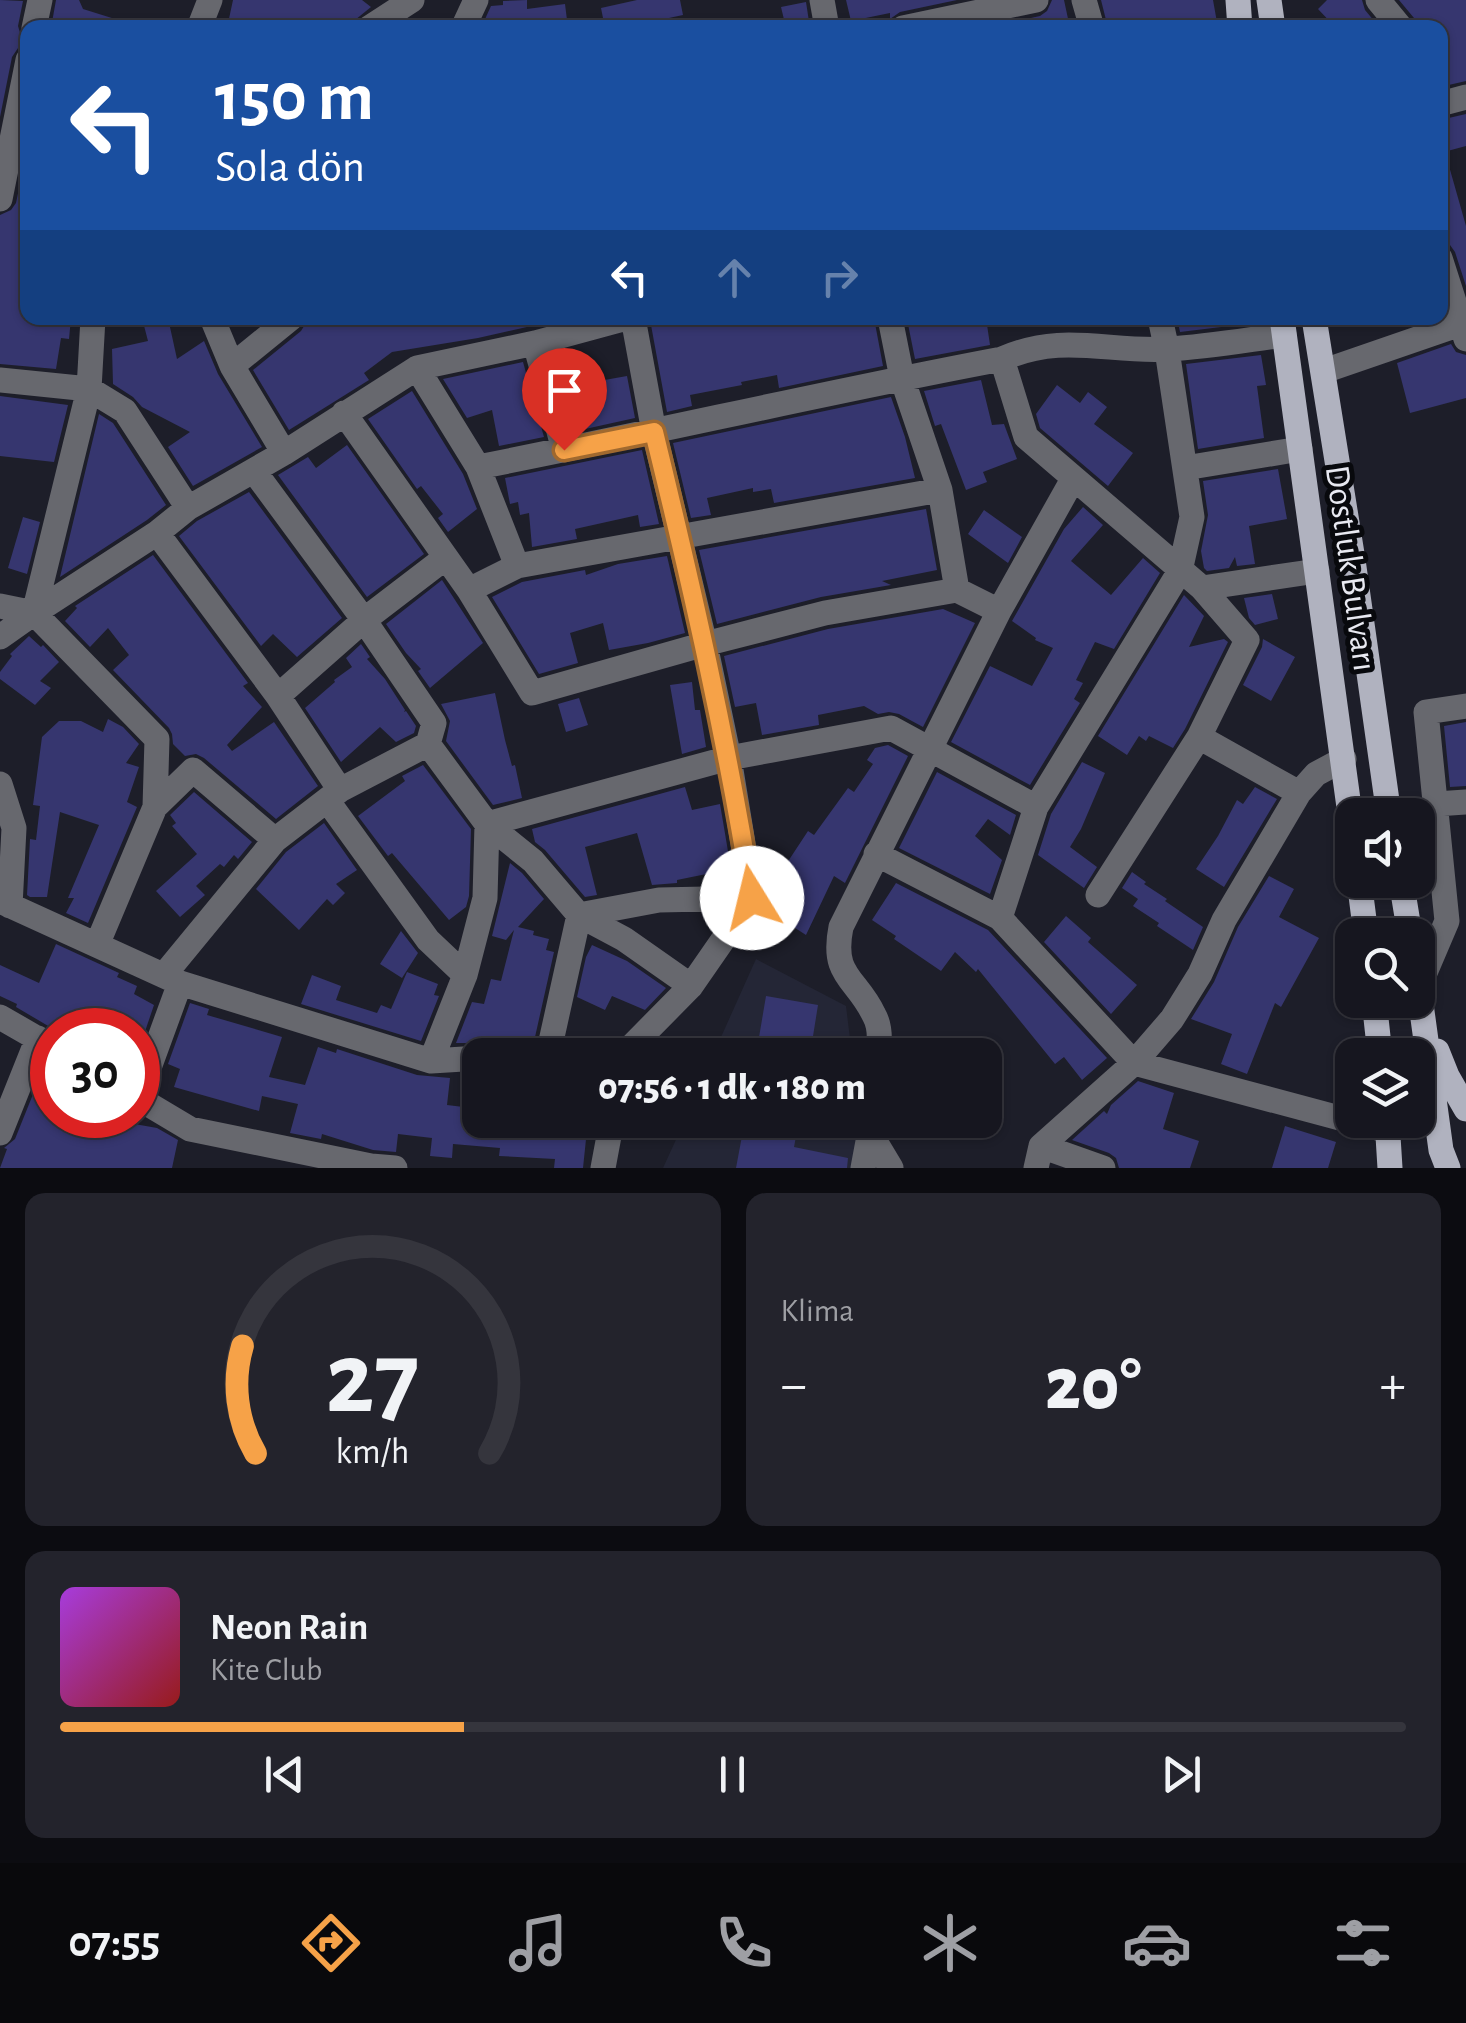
<!DOCTYPE html>
<html lang="tr">
<head>
<meta charset="utf-8">
<style>
  body { margin:0; font-family:"Alegreya Sans",sans-serif; background:#23232c; color:#f1f3f6; height:100vh; display:flex; flex-direction:column; font-size:38px; white-space:nowrap }
  * { box-sizing:border-box; margin:0 }
  p { font-size:32px; color:#9e9fa4 }
  .icon { flex:none; width:55px; height:55px; fill:none; stroke:currentColor; stroke-width:2; stroke-linecap:round; stroke-linejoin:round }
  .map { position:relative; height:1168px; overflow:hidden }
  .drawer { display:flex; flex-direction:column; gap:25px; padding:25px; background:#0c0c11; flex:1 }
  .drawer>* { flex:none }
  .banner { position:absolute; left:20px; top:20px; width:1428px; height:305px; border-radius:20px; box-shadow:0 2px 8px #0004,0 0 0 2px #35353d; background:#1a4fa0; color:#fff; overflow:hidden }
  .fabs { position:absolute; left:1335px; top:798px; display:grid; gap:20px }
  .fabs a { display:grid; place-items:center; width:100px; height:100px; border-radius:20px; background:#16161f; box-shadow:0 2px 8px #0004,0 0 0 2px #35353d; font-size:50px }
  .speed { position:absolute; left:30px; top:1008px; display:flex; gap:20px; font-size:50px; font-weight:700; text-align:center }
  .speed>* { display:grid; place-content:center; width:130px; height:130px; border-radius:50%; background:#16161f; box-shadow:0 2px 8px #0004,0 0 0 2px #35353d; line-height:1 }
  .speed .limit { border:15px solid #d22; background:#fff; color:#111 }
  .pin { position:absolute; display:grid; place-items:center; width:85px; height:85px; color:#fff; margin:-102px -42px; border-radius:50% 50% 50% 0; rotate:-45deg; box-shadow:0 0 10px #0007 }
  .pin .icon { rotate:45deg }
  .me { position:absolute; width:110px; margin:-55px; rotate:351deg; stroke-linejoin:round; filter:drop-shadow(0 0 8px #0008) }
  .turn { display:flex; align-items:center; gap:35px; height:210px; padding:0 30px; font-size:45px }
  .turn .icon { width:130px; height:130px; stroke-width:2.5 }
  .turn b { display:block; font-size:70px; line-height:85px }
  .lanes { display:flex; align-items:center; height:95px; padding:0 30px; background:#0003; justify-content:center; gap:50px; direction:ltr }
  .lanes .off { opacity:.35 }
  .big { font-size:75px; font-weight:800; line-height:1.1 }
  .drawer .tile { flex:1; display:flex; flex-direction:column; justify-content:center; gap:15px; min-width:0; padding:0 35px; border-radius:20px; background:#23232c }
  .drawer .dial { align-items:center; gap:0 }
  .dial svg { height:260px; overflow:visible; fill:none; stroke:#35353d; stroke-width:7; stroke-linecap:round; text-anchor:middle }
  .dial text { fill:#f1f3f6; stroke:none }
  .song { display:flex; align-items:center; gap:30px }
  .cover { width:120px; height:120px; border-radius:15px; background:linear-gradient(135deg,hsl(280 70% 55%),hsl(0 70% 35%)) }
  .played { height:10px; border-radius:5px; background:linear-gradient(90deg,#f6a248 30%,#35353d 30%) }
  .keys { display:flex; justify-content:space-around; direction:ltr }
  .heat { display:flex; justify-content:space-between; align-items:center; font-size:55px; direction:ltr }
  .drawer .tiles { flex:1; display:grid; gap:25px; grid-template-columns:1fr 1fr }
  .tile:last-child { grid-column:span 2 }
  .trip { position:absolute; left:462px; top:1038px; width:540px; height:100px; border-radius:20px; background:#16161f; box-shadow:0 2px 8px #0004,0 0 0 2px #35353d; font-weight:800; line-height:100px; text-align:center }
  .tabs { display:flex; height:160px; justify-content:space-around; align-items:center; background:#09090c; color:#9e9fa4 }
  .tabs .icon { width:70px; height:70px }
  .tabs .current { color:#f6a248 }
  .tabs b { font-size:45px; color:#f1f3f6 }
  .map>svg:first-child { display:block }
  .built { fill:#242636 }
  .building { fill:#36366f }
  .lines { fill:none; stroke-linecap:round; stroke-linejoin:round }
  .minor { stroke:#67686e; stroke-width:25 }
  .primary { stroke:#b0b2bf; stroke-width:25 }
  .route-casing { stroke:#a0692f; stroke-width:25 }
  .route { stroke:#f6a248; stroke-width:18 }
  .labels { text-anchor:middle; stroke-width:10; stroke-linejoin:round; paint-order:stroke }
  .street-label { font-size:35px; fill:#e8e9f1; stroke:#08090d }
</style>
</head>
<body>
<div class="map">
<svg width="1466" height="1168" viewBox="0 0 1466 1168">
  <rect width="100%" height="100%" fill="#1d1e29"/>
  <path class="built" d="M 756,959 L 846,1006 L 852,1055 L 713,1055 Z
    M 685,1120 L 859,1120 L 852,1168 L 663,1168 Z"/>
  <path class="building" d="M 0,0 L 23,1 L 18,26 L 21,36 L 18,48 L 12,57 L 0,117 Z
    M 56,0 L 79,0 L 83,9 L 131,24 L 130,28 L 51,28 Z
    M 233,0 L 362,0 L 371,7 L 355,20 L 353,28 L 227,28 Z
    M 527,0 L 527,9 L 565,4 L 568,28 L 481,28 L 491,6 L 503,5 L 503,1 Z
    M 637,0 L 680,0 L 683,15 L 622,28 L 605,28 L 601,8 Z
    M 846,0 L 957,0 L 900,12 L 890,19 L 890,13 L 851,21 Z
    M 1052,0 L 1064,0 L 1070,28 L 984,28 L 1040,16 L 1047,11 Z
    M 1101,0 L 1213,0 L 1218,28 L 1188,28 L 1187,23 L 1165,28 L 1108,28 Z
    M 1327,0 L 1362,0 L 1365,10 L 1380,28 L 1336,28 L 1318,9 Z
    M 1399,0 L 1466,0 L 1466,81 L 1440,87 L 1440,28 L 1417,28 L 1414,18 Z
    M 806,2 L 810,28 L 786,28 L 781,7 Z
    M 1466,114 L 1466,146 L 1440,153 L 1440,120 Z
    M 28,145 L 28,318 L 71,318 L 69,339 L 61,338 L 56,369 L 0,364 L 0,215 L 11,210 L 16,203 Z
    M 1445,152 L 1466,226 L 1466,286 L 1455,252 L 1450,245 L 1440,242 L 1440,153 Z
    M 142,318 L 168,318 L 177,359 L 204,341 L 218,374 L 262,447 L 193,486 L 168,447 L 190,432 L 142,407 L 133,397 L 113,384 L 112,349 L 148,341 Z
    M 309,318 L 567,318 L 478,338 L 392,352 L 364,373 L 369,380 L 289,430 L 253,370 L 301,331 Z
    M 687,318 L 874,318 L 883,366 L 779,388 L 777,375 L 741,382 L 742,385 L 690,395 L 692,406 L 667,412 L 651,325 Z
    M 912,318 L 986,318 L 990,345 L 915,359 L 907,319 Z
    M 1177,318 L 1245,318 L 1246,324 L 1180,332 Z
    M 1451,344 L 1456,352 L 1466,355 L 1466,398 L 1410,413 L 1397,363 Z
    M 575,349 L 582,384 L 627,376 L 635,418 L 576,431 L 555,354 Z
    M 1261,355 L 1266,385 L 1257,386 L 1264,438 L 1198,449 L 1186,364 Z
    M 523,362 L 544,437 L 499,446 L 492,410 L 467,418 L 443,379 Z
    M 981,380 L 992,425 L 1004,424 L 1017,459 L 983,472 L 987,482 L 966,490 L 941,424 L 935,426 L 924,391 Z
    M 1057,385 L 1080,403 L 1088,392 L 1107,407 L 1094,424 L 1133,453 L 1108,486 L 1040,428 L 1036,414 Z
    M 412,391 L 463,474 L 477,509 L 448,532 L 438,518 L 443,514 L 421,486 L 417,489 L 368,419 Z
    M 0,396 L 68,405 L 54,462 L 0,456 Z
    M 891,397 L 905,437 L 915,478 L 774,503 L 771,489 L 753,492 L 753,488 L 707,498 L 711,515 L 691,518 L 673,443 Z
    M 99,414 L 113,423 L 166,505 L 147,520 L 60,577 Z
    M 347,445 L 424,554 L 367,597 L 278,475 L 308,457 L 316,468 Z
    M 642,450 L 659,524 L 640,527 L 638,515 L 575,529 L 577,539 L 532,547 L 529,513 L 520,515 L 518,502 L 510,504 L 505,478 Z
    M 1278,469 L 1287,519 L 1249,526 L 1255,564 L 1237,566 L 1235,557 L 1229,568 L 1207,571 L 1204,568 L 1201,551 L 1208,515 L 1203,481 Z
    M 249,492 L 342,618 L 297,657 L 273,634 L 261,646 L 179,536 L 197,521 Z
    M 1083,507 L 1103,525 L 1071,561 L 1111,595 L 1143,558 L 1160,573 L 1114,649 L 1095,642 L 1076,680 L 1083,683 L 1074,699 L 1080,703 L 1030,785 L 951,742 L 990,666 L 1032,686 L 1053,648 L 1035,640 L 1036,638 L 1012,621 L 1064,529 Z
    M 926,509 L 937,570 L 882,581 L 891,585 L 821,597 L 717,624 L 699,550 Z
    M 984,510 L 1022,537 L 1008,563 L 968,534 Z
    M 23,517 L 40,522 L 27,574 L 8,568 Z
    M 153,555 L 248,683 L 243,686 L 262,707 L 227,745 L 232,751 L 274,722 L 318,786 L 276,819 L 204,758 L 196,754 L 185,756 L 173,744 L 172,734 L 169,728 L 113,670 L 129,655 L 108,628 L 90,647 L 65,621 L 77,608 L 75,606 Z
    M 667,556 L 685,633 L 648,643 L 609,650 L 603,623 L 570,633 L 578,663 L 539,674 L 492,597 L 522,582 L 585,570 L 586,575 L 618,564 Z
    M 442,580 L 483,643 L 430,688 L 418,671 L 421,669 L 406,653 L 386,624 Z
    M 1272,594 L 1278,619 L 1255,625 L 1249,618 L 1244,598 Z
    M 1184,595 L 1204,616 L 1189,647 L 1224,639 L 1228,642 L 1185,729 L 1173,748 L 1149,736 L 1146,741 L 1139,736 L 1127,755 L 1098,736 Z
    M 943,609 L 975,623 L 923,727 L 899,714 L 889,712 L 878,714 L 864,706 L 818,715 L 819,725 L 762,735 L 756,703 L 735,707 L 724,656 L 828,629 Z
    M 29,636 L 41,647 L 43,645 L 59,662 L 40,681 L 51,688 L 35,705 L 0,679 L 0,672 L 12,656 L 10,654 Z
    M 1263,639 L 1295,657 L 1271,701 L 1243,685 L 1262,647 Z
    M 361,644 L 370,657 L 367,659 L 385,679 L 405,710 L 404,712 L 406,711 L 416,726 L 414,733 L 396,742 L 380,727 L 341,762 L 305,708 L 335,682 L 334,680 L 352,667 L 346,658 Z
    M 692,682 L 695,710 L 700,710 L 706,747 L 682,754 L 670,685 Z
    M 495,693 L 505,740 L 512,766 L 515,765 L 522,798 L 493,805 L 446,741 L 450,721 L 441,704 Z
    M 579,698 L 588,725 L 566,732 L 558,704 Z
    M 108,719 L 123,727 L 139,744 L 126,763 L 139,767 L 127,802 L 137,807 L 88,923 L 66,913 L 74,898 L 68,898 L 99,825 L 60,812 L 47,897 L 30,897 L 27,895 L 30,839 L 36,840 L 40,806 L 33,805 L 42,737 L 59,721 L 81,721 L 103,732 Z
    M 1466,722 L 1466,786 L 1450,787 L 1444,726 Z
    M 888,745 L 908,756 L 845,883 L 834,876 L 806,935 L 781,919 L 769,881 L 774,868 L 781,872 L 808,831 L 814,835 L 848,788 L 854,792 L 873,764 L 867,760 L 875,748 Z
    M 1082,762 L 1105,773 L 1081,829 L 1070,847 L 1097,867 L 1084,888 L 1038,855 L 1051,814 Z
    M 423,765 L 471,829 L 469,896 L 466,907 L 449,920 L 392,853 L 388,856 L 358,816 L 405,781 L 402,776 Z
    M 937,772 L 1016,815 L 1010,835 L 988,819 L 975,836 L 1002,860 L 990,894 L 899,848 Z
    M 685,787 L 692,810 L 720,804 L 731,869 L 677,880 L 677,883 L 652,885 L 637,833 L 585,847 L 597,895 L 585,897 L 545,850 L 535,842 L 532,829 Z
    M 1255,787 L 1277,799 L 1224,887 L 1196,869 L 1218,836 L 1237,800 L 1243,804 Z
    M 194,792 L 252,842 L 238,859 L 234,855 L 224,867 L 220,864 L 196,886 L 205,895 L 180,917 L 156,891 L 197,854 L 172,826 L 176,823 L 170,815 Z
    M 324,823 L 357,870 L 336,884 L 345,893 L 333,905 L 327,899 L 299,930 L 256,889 L 286,852 Z
    M 510,863 L 522,873 L 544,899 L 518,927 L 534,931 L 533,935 L 549,939 L 546,950 L 554,952 L 533,1046 L 500,1037 L 497,1054 L 486,1043 L 456,1043 L 472,1002 L 484,1004 L 491,979 L 501,981 L 514,930 L 506,940 L 492,936 Z
    M 1132,872 L 1146,882 L 1144,884 L 1167,899 L 1165,901 L 1203,927 L 1193,950 L 1157,926 L 1159,923 L 1133,906 L 1138,899 L 1122,888 Z
    M 1269,876 L 1294,889 L 1279,917 L 1319,938 L 1281,1007 L 1275,1003 L 1247,1074 L 1221,1064 L 1232,1034 L 1191,1019 L 1214,982 L 1238,927 Z
    M 896,883 L 988,930 L 1107,1058 L 1082,1080 L 1064,1057 L 1055,1064 L 978,969 L 976,972 L 955,952 L 941,971 L 894,939 L 896,936 L 872,920 Z
    M 1066,916 L 1091,938 L 1088,942 L 1137,985 L 1111,1014 L 1044,942 Z
    M 401,931 L 418,953 L 402,978 L 380,964 Z
    M 56,944 L 119,973 L 117,977 L 137,986 L 134,994 L 154,1005 L 138,1052 L 138,1030 L 55,1030 L 16,1007 L 17,1004 L 0,996 L 0,965 L 39,983 Z
    M 592,945 L 627,961 L 666,988 L 645,1010 L 612,996 L 605,1010 L 577,997 L 586,957 Z
    M 407,972 L 438,984 L 434,995 L 439,996 L 421,1041 L 301,1004 L 312,975 L 341,986 L 336,1000 L 377,1013 L 381,1005 L 391,1009 Z
    M 766,996 L 818,1005 L 810,1055 L 756,1055 Z
    M 190,1003 L 209,1009 L 207,1015 L 282,1037 L 269,1077 L 305,1085 L 318,1047 L 336,1053 L 337,1049 L 417,1075 L 450,1078 L 447,1105 L 480,1109 L 480,1120 L 588,1120 L 583,1168 L 554,1168 L 555,1159 L 499,1156 L 500,1148 L 453,1144 L 452,1158 L 430,1156 L 432,1138 L 398,1134 L 396,1152 L 373,1150 L 322,1134 L 321,1139 L 290,1133 L 298,1104 L 262,1096 L 259,1111 L 174,1087 L 180,1069 L 168,1064 Z
    M 46,1062 L 52,1063 L 52,1115 L 133,1115 L 129,1123 L 157,1128 L 178,1140 L 172,1168 L 0,1168 L 7,1149 L 4,1148 L 15,1139 Z
    M 1138,1081 L 1174,1093 L 1163,1129 L 1199,1141 L 1190,1168 L 1119,1168 L 1116,1158 L 1109,1153 L 1072,1140 L 1104,1111 L 1107,1114 L 1111,1105 Z
    M 745,1120 L 799,1120 L 794,1147 L 848,1158 L 847,1168 L 736,1168 Z
    M 1285,1126 L 1336,1142 L 1328,1168 L 1272,1168 Z"/>
  <g class="lines">
    <path class="minor" d="M 822,0 L 827,28
      M 1084,0 L 1092,28
      M 1378,0 L 1401,28
      M 34,28 L 40,0
      M 199,28 L 210,0
      M 369,28 L 412,0
      M 463,28 L 476,0
      M 903,28 L 1036,0
      M 1440,104 L 1466,97
      M 0,199 L 28,60
      M 1440,258 L 1466,339
      M 212,318 L 232,366
      M 890,318 L 902,378 L 940,490 L 957,590 L 999,611
      M 535,343 L 564,450
      M 1002,359 C 1063,332 1108,353 1169,349 C 1207,347 1246,340 1284,335
      M 417,368 L 478,467 L 517,566 L 940,490
      M 1324,371 L 1466,322
      M 0,380 L 89,389 L 125,411 L 188,508
      M 344,413 L 469,590 L 532,693 L 705,644 L 825,613 L 957,590
      M 284,453 L 232,366 L 291,318
      M 478,467 C 653,433 826,392 1002,359 L 1026,437 L 1202,588 L 1247,640 L 1199,737 L 1098,895
      M 1185,468 L 1300,449
      M 254,471 L 364,620 L 434,723 L 428,744 L 487,824 L 729,758 L 891,728 L 1036,807
      M 157,533 L 278,696 L 340,790
      M 1202,588 L 1317,571
      M 469,590 L 517,566
      M 0,606 L 34,613 L 157,739 L 155,807 L 97,945
      M 34,613 L 89,389 L 93,318
      M 0,637 L 34,613 L 157,533 L 188,508 L 284,453 L 417,368 L 535,343 L 627,318
      M 278,696 L 364,620 L 445,558
      M 1199,737 L 1299,793
      M 0,784 L 14,828 L 10,906
      M 327,800 L 428,940 L 465,975 L 431,1061
      M 1436,804 L 1466,802
      M 155,807 L 193,770 L 275,840
      M 876,854 L 1000,918 L 1134,1063 L 1388,1131
      M 0,901 L 180,983 L 431,1061 L 480,1058
      M 1000,918 L 1036,807 L 1180,571 L 1192,517 L 1167,350 L 1160,318
      M 164,975 L 275,840 L 340,790 L 428,744
      M 465,975 L 485,898 L 487,824 L 533,861 L 579,915 L 624,939 L 691,986
      M 180,983 L 138,1098 L 190,1129 L 371,1166 L 395,1168
      M 1418,989 L 1447,921 L 1426,712 L 1466,706
      M 0,1017 L 52,1047
      M 548,1055 L 579,915 L 659,900 L 752,898
      M 549,1055 L 624,1053
      M 623,1055 L 691,986 L 752,898 L 729,758 L 705,644 L 654,432 L 633,318
      M 878,1055 C 880,1042 881,1027 874,1015 C 856,977 831,977 841,927 L 999,611 L 1073,479
      M 0,1133 L 38,1038
      M 870,1133 L 891,1168
      M 1041,1146 L 1103,1168
      M 603,1168 L 612,1120
      M 863,1168 L 872,1120
      M 1036,1168 L 1041,1146 L 1134,1063 L 1172,1019 L 1200,974 L 1224,920 L 1299,793 L 1316,774 L 1344,759"/>
    <path class="primary" d="M 1238,0 L 1240,28
      M 1269,0 L 1273,28
      M 1282,318 L 1352,829
      M 1314,318 L 1353,560 L 1389,815
      M 1359,880 L 1366,935
      M 1401,880 L 1410,935
      M 1418,982 L 1441,1150 L 1448,1168
      M 1374,1000 L 1380,1055
      M 1437,1051 L 1447,1076 L 1466,1109
      M 1387,1120 L 1390,1168"/>
  </g>
  <g class="lines">
    <g class="route-casing">
      <path id="route" d="M 564,450 L 654,432 C 692,587 727,741 752,898"/>
    </g>
    <use href="#route" class="route"/>
  </g>
  <g class="labels">
    <g class="street-label">
      <text transform="translate(1352 568) rotate(82)" y="12">Dostluk Bulvarı</text>
    </g>
  </g>
</svg>
<div class="fabs">
<a><svg class="icon" aria-label="sound" viewBox="0 0 24 24"><path d="M4 9h4l5-4v14l-5-4H4zM17 9q2 3 0 6"/></svg></a>
<a><svg class="icon" aria-label="search" viewBox="0 0 24 24"><circle cx="10" cy="10" r="6"/><path d="M15 15l6 6"/></svg></a>
<a><svg class="icon" aria-label="layers" viewBox="0 0 24 24"><path d="M12 4l9 5-9 5-9-5zM3 14l9 5 9-5"/></svg></a>
</div>
<div class="speed"><div class="limit">30</div></div>
<div class="pin" style="left:564px;top:450px;background:#d93025"><svg class="icon" aria-label="arrive" viewBox="0 0 24 24"><path d="M6 21V4h12l-3 4 3 4H6"/></svg></div>
<svg class="me" style="left:752px;top:898px" viewBox="-20 -20 40 40"><circle r="19" fill="#fff"/><path d="M0-13L10 11 0 6-10 11z" fill="#f6a248"/></svg>
<div class="trip">07:56 · 1 dk · 180 m</div>
<div class="banner">
<div class="turn"><svg class="icon" aria-label="left" viewBox="0 0 24 24"><path d="M17 20v-9H6M10 6l-5 5 5 5"/></svg><div><b>150 m</b>Sola dön</div></div>
<div class="lanes"><svg class="icon" aria-label="left" viewBox="0 0 24 24"><path d="M17 20v-9H6M10 6l-5 5 5 5"/></svg><svg class="icon off" aria-label="ahead" viewBox="0 0 24 24"><path d="M12 20V5M6 11l6-6 6 6"/></svg><svg class="icon off" aria-label="right" viewBox="0 0 24 24"><path d="M7 20v-9h11M14 6l5 5-5 5"/></svg></div>
</div>
</div>
<section class="drawer">
<div class="tiles">
<div class="tile dial"><svg viewBox="0 0 100 80">
<path d="M14 69A42 42 0 1 1 86 69"/>
<path d="M14 69A42 42 0 0 1 10 36" stroke="#f6a248"/>
<text x="50" y="56" font-size="32" font-weight="700">27</text>
<text x="50" y="72" font-size="11">km/h</text>
</svg></div>
<div class="tile"><p>Klima</p>
<div class="heat"><a>−</a><b class="big">20°</b><a>+</a></div>
</div>
<div class="tile">
<div class="song"><i class="cover"></i><div><b>Neon Rain</b><p>Kite Club</p></div></div>
<div class="played"></div>
<div class="keys"><svg class="icon" aria-label="previous" viewBox="0 0 24 24"><path d="M18 5L8 12l10 7zM5 5v14"/></svg><svg class="icon" aria-label="pause" viewBox="0 0 24 24"><path d="M8 5v14M16 5v14"/></svg><svg class="icon" aria-label="next" viewBox="0 0 24 24"><path d="M6 5l10 7-10 7zM19 5v14"/></svg></div>
</div>
</div>
</section>
<nav class="tabs">
<b>07:55</b>
<svg class="icon current" aria-label="directions" viewBox="0 0 24 24"><path d="M12 3l9 9-9 9-9-9zM9 14v-3h6M13 9l2 2-2 2"/></svg>
<svg class="icon" aria-label="music" viewBox="0 0 24 24"><path d="M9 18V5l10-2v13"/><circle cx="6" cy="18" r="3"/><circle cx="16" cy="16" r="3"/></svg>
<svg class="icon" aria-label="phone" viewBox="0 0 24 24"><path d="M5 4h4l2 5-3 2q2 4 5 5l2-3 5 2v4C11 20 4 13 5 4z"/></svg>
<svg class="icon" aria-label="climate" viewBox="0 0 24 24"><path d="M12 3v18M4 7l16 10M4 17L20 7"/></svg>
<svg class="icon" aria-label="car" viewBox="0 0 24 24"><path d="M5 17H2v-5l4-1 3-4h7l3 4 3 1v5h-3M9 17h6M6 11h13"/><circle cx="7" cy="17" r="2"/><circle cx="17" cy="17" r="2"/></svg>
<svg class="icon" aria-label="filters" viewBox="0 0 24 24"><path d="M4 7h16M4 17h16"/><circle cx="9" cy="7" r="2"/><circle cx="15" cy="17" r="2"/></svg>
</nav>
</body>
</html>
